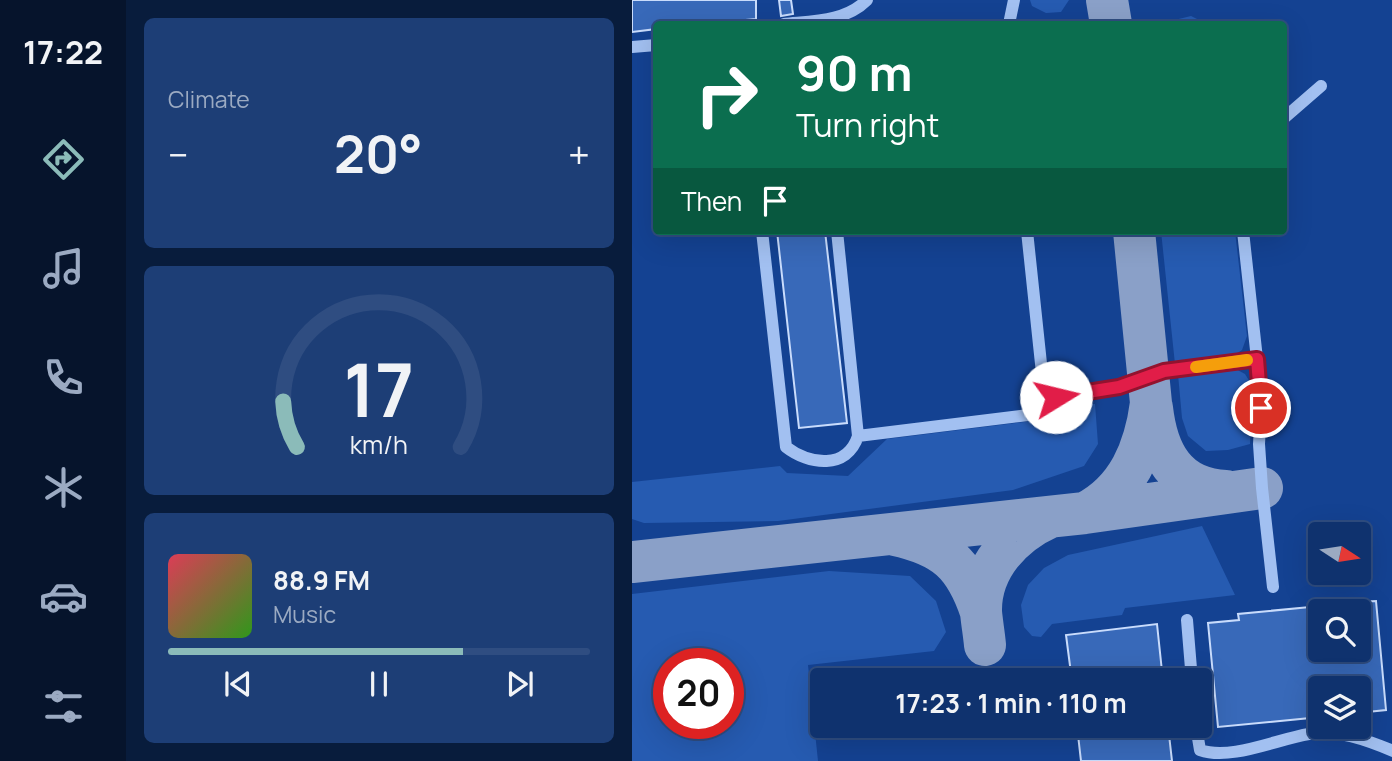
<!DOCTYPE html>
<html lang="en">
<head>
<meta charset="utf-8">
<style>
  body { margin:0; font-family:Manrope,sans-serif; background:#1d3e76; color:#f1f3f6; height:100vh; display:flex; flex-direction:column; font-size:26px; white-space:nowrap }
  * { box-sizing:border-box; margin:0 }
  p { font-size:23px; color:#9baac2 }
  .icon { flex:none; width:38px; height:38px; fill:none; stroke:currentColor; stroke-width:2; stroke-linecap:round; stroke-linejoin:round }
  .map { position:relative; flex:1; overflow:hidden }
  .details { display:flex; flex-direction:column; gap:18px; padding:18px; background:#081c3c; width:506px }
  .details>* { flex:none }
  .hud { position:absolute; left:21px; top:21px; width:634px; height:214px; border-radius:7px; box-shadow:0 7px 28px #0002,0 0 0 2px #2f4d81; background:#0b6e4f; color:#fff; overflow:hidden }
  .needle { width:46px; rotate:102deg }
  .buttons { position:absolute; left:676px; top:522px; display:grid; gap:14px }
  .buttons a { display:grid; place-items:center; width:63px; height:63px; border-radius:7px; background:#0f326e; box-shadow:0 7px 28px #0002,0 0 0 2px #2f4d81; font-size:35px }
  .speed { position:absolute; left:21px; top:648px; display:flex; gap:14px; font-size:35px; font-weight:700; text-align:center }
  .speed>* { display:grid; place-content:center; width:91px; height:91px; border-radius:50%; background:#0f326e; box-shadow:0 7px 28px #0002,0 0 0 2px #2f4d81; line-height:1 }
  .speed .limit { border:10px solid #d22; background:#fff; color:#111 }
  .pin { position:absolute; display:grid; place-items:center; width:60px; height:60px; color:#fff; margin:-30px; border:4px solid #fff; border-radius:50%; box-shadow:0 2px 7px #0007 }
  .me { position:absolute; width:77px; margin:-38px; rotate:81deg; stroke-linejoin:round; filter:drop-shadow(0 0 5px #0008) }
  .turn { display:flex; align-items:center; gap:24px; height:147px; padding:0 28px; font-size:32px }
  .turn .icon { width:91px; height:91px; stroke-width:2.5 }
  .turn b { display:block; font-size:49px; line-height:60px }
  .then { display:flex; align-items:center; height:66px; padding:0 28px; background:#0003; gap:14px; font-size:26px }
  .big { font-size:52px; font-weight:700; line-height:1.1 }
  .details .widget { flex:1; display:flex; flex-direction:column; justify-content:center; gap:10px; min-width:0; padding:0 24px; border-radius:10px; background:#1d3e76 }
  .details .dial { align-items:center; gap:0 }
  .dial svg { height:182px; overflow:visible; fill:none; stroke:#2f4d81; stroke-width:7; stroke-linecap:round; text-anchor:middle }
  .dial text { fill:#f1f3f6; stroke:none }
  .song { display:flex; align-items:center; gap:21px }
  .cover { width:84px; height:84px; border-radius:10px; background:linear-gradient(135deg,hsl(350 70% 55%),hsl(110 70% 35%)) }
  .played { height:7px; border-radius:4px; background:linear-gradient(90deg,#8bbbb9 70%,#2f4d81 70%) }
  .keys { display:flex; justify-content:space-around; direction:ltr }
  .heat { display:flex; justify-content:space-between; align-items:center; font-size:38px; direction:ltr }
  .trip { position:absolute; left:178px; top:668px; width:402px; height:70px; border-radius:7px; background:#0f326e; box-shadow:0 7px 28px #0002,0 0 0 2px #2f4d81; font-weight:700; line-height:70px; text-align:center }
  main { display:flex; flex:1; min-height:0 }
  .dock { display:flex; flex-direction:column; width:126px; justify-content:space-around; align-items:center; background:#06142c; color:#9baac2 }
  .dock .icon { width:49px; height:49px }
  .dock .on { color:#8bbbb9 }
  .dock b { font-size:32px; color:#f1f3f6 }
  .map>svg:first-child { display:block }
  .green { fill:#265bb1; fill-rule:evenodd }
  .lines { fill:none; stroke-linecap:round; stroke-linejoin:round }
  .taxiway { stroke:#8aa0c8; stroke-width:42 }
  .building { fill:#3869b9; stroke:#c9dcfc; stroke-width:2 }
  .minor { stroke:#a2c0f1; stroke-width:12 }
  .route-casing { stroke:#92132f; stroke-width:18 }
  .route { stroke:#e11d48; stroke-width:12 }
  .slow { stroke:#f59e0b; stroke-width:12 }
</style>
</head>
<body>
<main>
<nav class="dock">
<b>17:22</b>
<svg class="icon on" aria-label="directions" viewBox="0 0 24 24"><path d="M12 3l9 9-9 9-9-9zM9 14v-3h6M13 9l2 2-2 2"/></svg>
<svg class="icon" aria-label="music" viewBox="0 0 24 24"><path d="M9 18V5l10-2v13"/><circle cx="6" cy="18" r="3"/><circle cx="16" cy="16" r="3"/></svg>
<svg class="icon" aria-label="phone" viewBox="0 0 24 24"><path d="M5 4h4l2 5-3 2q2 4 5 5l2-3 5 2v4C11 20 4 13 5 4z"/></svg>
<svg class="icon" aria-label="climate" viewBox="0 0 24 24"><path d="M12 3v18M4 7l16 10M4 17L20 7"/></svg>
<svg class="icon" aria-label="car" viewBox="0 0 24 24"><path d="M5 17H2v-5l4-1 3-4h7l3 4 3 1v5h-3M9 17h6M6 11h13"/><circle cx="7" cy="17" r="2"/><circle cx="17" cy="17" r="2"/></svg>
<svg class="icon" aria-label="filters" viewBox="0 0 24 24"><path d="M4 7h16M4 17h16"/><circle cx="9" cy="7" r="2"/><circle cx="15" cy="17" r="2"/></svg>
</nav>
<section class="details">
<div class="widget"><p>Climate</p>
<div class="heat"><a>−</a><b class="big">20°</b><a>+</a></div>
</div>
<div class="widget dial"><svg viewBox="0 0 100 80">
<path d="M14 69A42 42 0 1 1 86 69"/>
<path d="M14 69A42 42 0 0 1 8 49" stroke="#8bbbb9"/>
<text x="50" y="56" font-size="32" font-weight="700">17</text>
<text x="50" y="72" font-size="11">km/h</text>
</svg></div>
<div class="widget">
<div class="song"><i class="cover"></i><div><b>88.9 FM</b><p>Music</p></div></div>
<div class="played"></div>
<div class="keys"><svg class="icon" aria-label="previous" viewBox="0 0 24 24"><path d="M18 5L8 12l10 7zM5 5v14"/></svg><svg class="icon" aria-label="pause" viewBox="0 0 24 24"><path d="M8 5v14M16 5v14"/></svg><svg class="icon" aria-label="next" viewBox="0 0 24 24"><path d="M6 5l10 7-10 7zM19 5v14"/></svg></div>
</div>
</section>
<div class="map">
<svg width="761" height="761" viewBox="0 0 761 761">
  <rect width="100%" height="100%" fill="#144292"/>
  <path class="green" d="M 398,0 L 437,0 L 429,12 L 414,13 L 400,6 Z
    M 559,16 L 575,24 L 525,24 L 526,24 Z
    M 529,231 L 603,231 L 615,336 L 610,350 L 599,357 L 543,364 Z
    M 600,367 L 613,374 L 621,387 L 618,444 L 596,450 L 574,451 L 556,436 L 550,418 L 546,374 Z
    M 449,404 L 463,404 L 466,444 L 452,466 L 381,490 L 146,521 L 12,523 L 0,519 L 0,482 L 148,466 L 155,473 L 216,476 L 255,439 L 449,415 Z
    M 570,526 L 603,595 L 493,608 L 490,615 L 420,624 L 409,637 L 400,636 L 392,627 L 389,605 L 396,585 L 412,568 L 436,555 Z
    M 197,571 L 278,576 L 304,601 L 314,632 L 302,651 L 176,665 L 186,761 L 0,761 L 0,594 ZM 96,663 L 96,723 L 37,723 L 37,663 Z"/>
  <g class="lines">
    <path class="taxiway" d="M 475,0 L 479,24
      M 520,408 C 525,452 543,489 594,491
      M 453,513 C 496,491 513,449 519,403 L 502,231
      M 263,535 C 313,546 333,564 349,612
      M 0,562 L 453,513 L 630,488
      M 353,645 C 352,634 350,623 349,612 C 348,568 380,534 418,517"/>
  </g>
  <path class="building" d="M 0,0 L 124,0 L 124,19 L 71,24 L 24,24 L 24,29 L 0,32 Z
    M 147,0 L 159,0 L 161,14 L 149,16 Z
    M 145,231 L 193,231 L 215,423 L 167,428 Z
    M 744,601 L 754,710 L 726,713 L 726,688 L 688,688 L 688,717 L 586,727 L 576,623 L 607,620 L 606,614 L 688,606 L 688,649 L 726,649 L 726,602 Z
    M 525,624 L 531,681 L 440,681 L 434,635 Z
    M 445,726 L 536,726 L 540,761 L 449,761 Z"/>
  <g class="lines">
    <path class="minor" d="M 152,24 C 180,21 213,22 235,0
      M 377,24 L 382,0
      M 0,47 L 24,45
      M 651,119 L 689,86
      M 130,231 L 154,447 C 177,465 215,470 226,436 L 205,231
      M 395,231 L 412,392 C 444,407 501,378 533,371 C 563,365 595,363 625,359
      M 611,231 L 625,359 L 629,408 L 627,444 L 630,488 L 641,587
      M 226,436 L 396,415 C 409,411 414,406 412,392
      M 555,620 L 560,681
      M 564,726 L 568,750 C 599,761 645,739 677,734 C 705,729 735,740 761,751"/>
  </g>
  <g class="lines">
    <g class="route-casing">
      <path id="route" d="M 424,397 L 487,387 L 532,371 L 625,359 L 629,408"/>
    </g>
    <use href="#route" class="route"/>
    <path class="slow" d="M 564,367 L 615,360"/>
  </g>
</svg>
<div class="buttons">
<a><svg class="needle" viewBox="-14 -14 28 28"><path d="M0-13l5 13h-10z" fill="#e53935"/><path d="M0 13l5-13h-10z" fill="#9baac2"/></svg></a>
<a><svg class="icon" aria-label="search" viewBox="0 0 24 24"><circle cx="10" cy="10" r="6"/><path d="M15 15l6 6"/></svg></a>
<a><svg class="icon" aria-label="layers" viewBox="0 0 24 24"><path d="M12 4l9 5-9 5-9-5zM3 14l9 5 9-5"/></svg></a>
</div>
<div class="speed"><div class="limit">20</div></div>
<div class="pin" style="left:629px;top:408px;background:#d93025"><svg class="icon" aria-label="arrive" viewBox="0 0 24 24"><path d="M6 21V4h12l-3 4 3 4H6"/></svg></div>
<svg class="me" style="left:424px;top:397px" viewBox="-20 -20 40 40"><circle r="19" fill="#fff"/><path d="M0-13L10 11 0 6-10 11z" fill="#e11d48"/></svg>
<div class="trip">17:23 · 1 min · 110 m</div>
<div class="hud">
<div class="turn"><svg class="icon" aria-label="right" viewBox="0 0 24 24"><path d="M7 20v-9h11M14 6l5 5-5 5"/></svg><div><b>90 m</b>Turn right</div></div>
<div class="then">Then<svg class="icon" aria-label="arrive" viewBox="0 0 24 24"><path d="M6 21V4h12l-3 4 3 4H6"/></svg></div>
</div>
</div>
</main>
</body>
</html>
